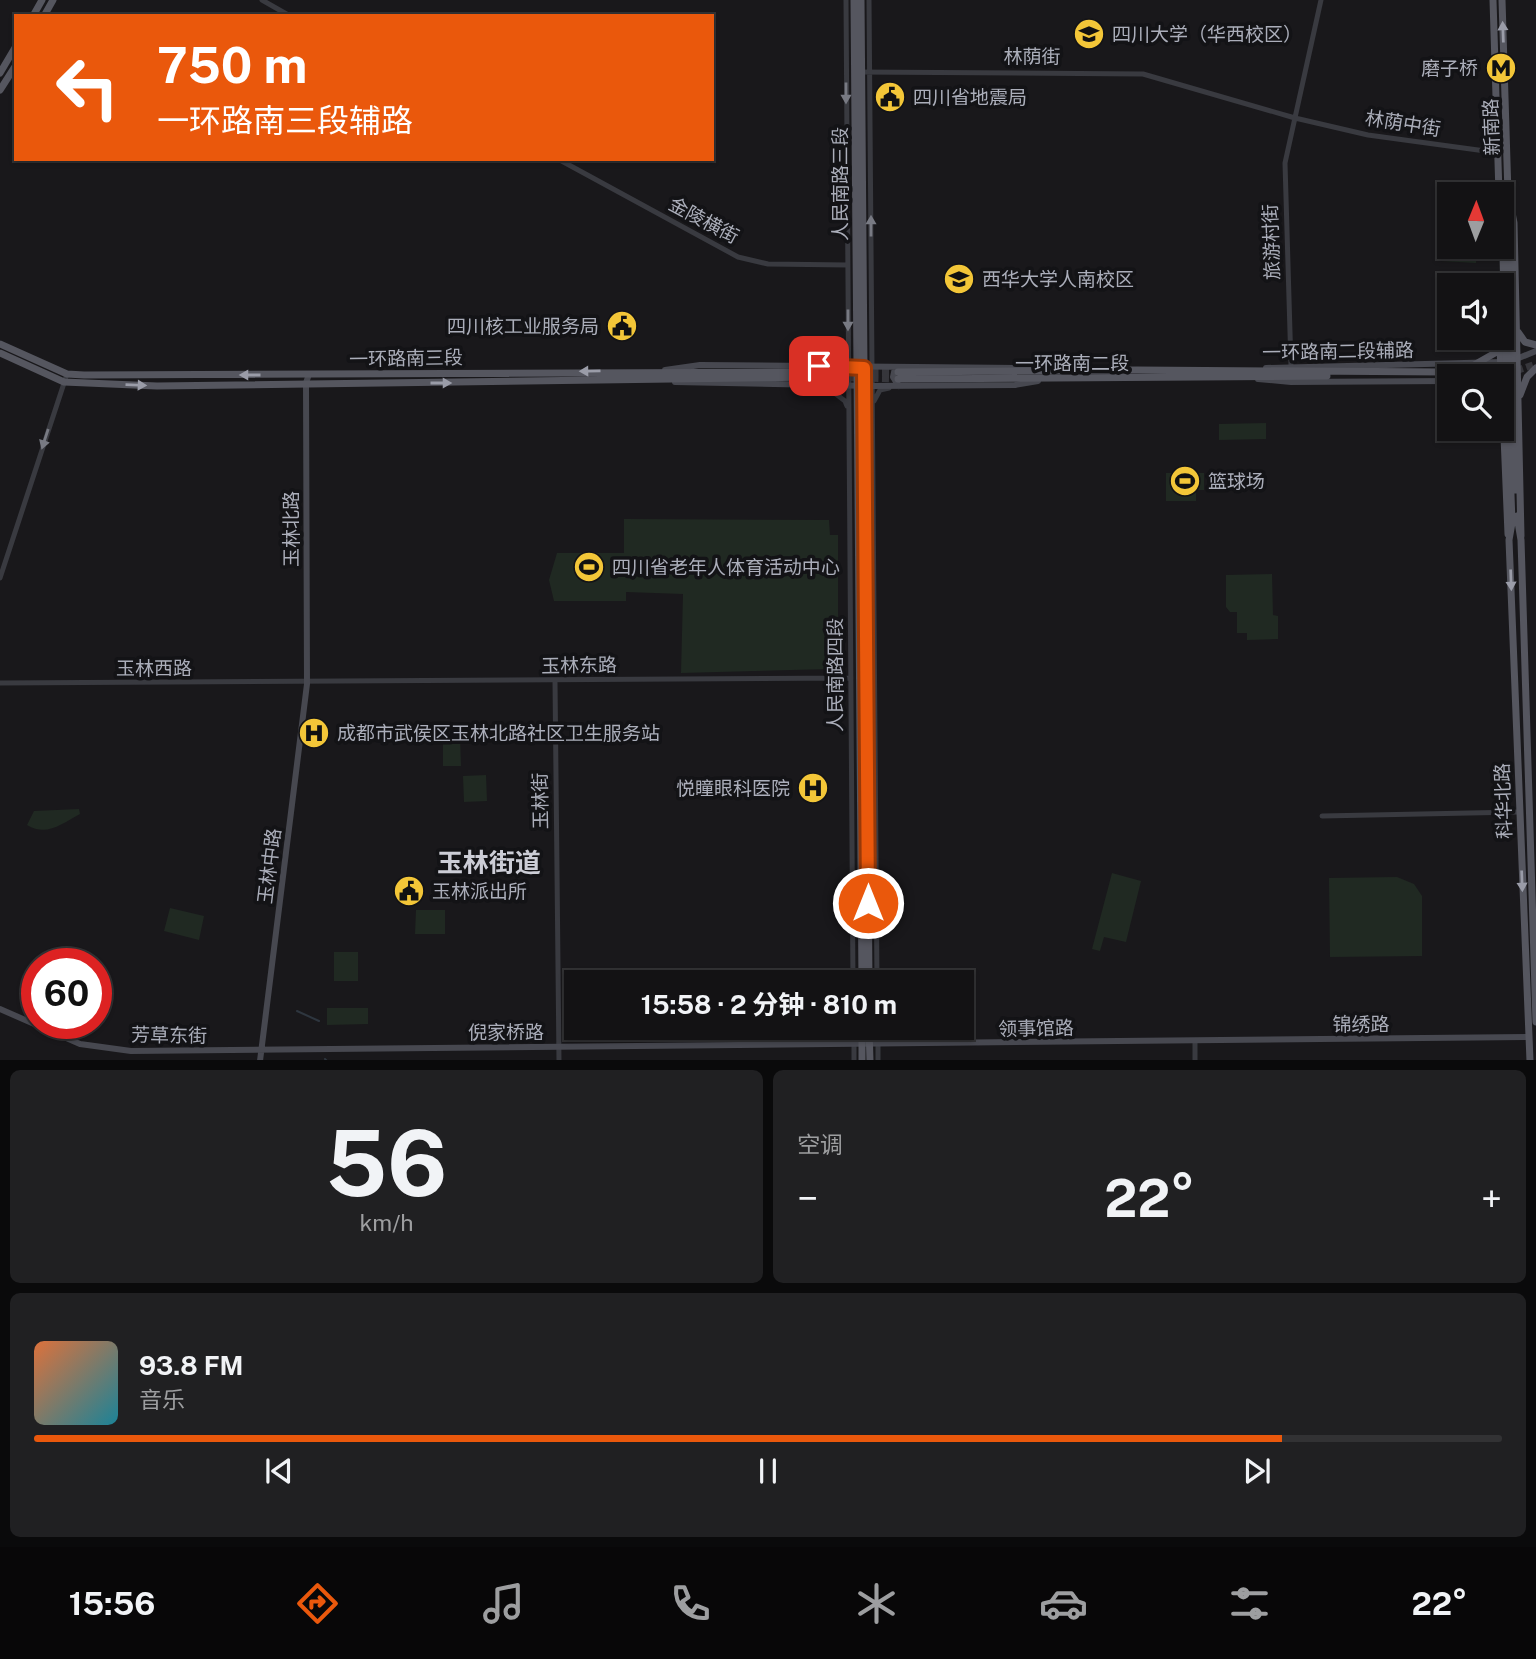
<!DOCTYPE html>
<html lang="zh">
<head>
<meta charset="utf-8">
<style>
  body { margin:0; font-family:"Public Sans","Noto Sans SC",sans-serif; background:#202022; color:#f1f3f6; height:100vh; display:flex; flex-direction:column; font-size:26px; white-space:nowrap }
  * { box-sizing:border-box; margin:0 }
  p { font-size:23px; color:#9d9ea0 }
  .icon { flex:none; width:38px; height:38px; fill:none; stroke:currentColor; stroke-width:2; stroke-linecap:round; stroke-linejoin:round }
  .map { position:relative; height:1060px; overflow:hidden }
  .side { display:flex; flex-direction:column; gap:10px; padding:10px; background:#0a0a0b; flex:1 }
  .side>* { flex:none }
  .top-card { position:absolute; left:14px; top:14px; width:700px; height:147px; border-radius:0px; box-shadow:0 2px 5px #0004,0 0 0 2px #323234; background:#ea580c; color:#fff; overflow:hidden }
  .needle { width:46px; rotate:1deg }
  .fabs { position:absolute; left:1437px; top:182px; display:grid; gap:14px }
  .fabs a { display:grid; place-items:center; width:77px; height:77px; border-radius:0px; background:#131214; box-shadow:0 2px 5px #0004,0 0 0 2px #323234; font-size:35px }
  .speed { position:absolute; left:21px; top:948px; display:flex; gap:14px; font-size:35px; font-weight:700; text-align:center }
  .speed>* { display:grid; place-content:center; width:91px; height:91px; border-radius:50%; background:#131214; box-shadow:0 2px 5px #0004,0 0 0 2px #323234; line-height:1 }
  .speed .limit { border:10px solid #d22; background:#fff; color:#111 }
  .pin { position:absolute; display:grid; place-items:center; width:60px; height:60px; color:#fff; margin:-30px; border-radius:14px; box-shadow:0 4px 10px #0006 }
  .me { position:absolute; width:77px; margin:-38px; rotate:0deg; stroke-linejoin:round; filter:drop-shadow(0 0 5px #0008) }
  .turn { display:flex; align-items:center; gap:24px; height:147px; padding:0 28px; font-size:32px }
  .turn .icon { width:91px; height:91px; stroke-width:2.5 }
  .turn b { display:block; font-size:49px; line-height:60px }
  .big { font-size:52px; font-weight:700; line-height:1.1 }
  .side .tile { flex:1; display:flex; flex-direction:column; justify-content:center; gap:10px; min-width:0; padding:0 24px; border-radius:10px; background:#202022 }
  .side .dial { align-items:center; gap:0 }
  .dial b { font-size:91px; line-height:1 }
  .song { display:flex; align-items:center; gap:21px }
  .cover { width:84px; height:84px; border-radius:10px; background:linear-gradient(135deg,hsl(20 70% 55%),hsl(190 70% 35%)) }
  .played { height:7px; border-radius:4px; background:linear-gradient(90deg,#ea580c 85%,#323234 85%) }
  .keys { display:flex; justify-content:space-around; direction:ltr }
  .heat { display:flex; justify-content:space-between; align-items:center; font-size:38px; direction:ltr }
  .side .tiles { flex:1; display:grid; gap:10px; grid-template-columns:1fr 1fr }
  .tile:last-child { grid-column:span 2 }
  .trip { position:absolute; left:564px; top:970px; width:410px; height:70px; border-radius:0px; background:#131214; box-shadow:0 2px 5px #0004,0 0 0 2px #323234; font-weight:700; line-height:70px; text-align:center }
  .tabs { display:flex; height:112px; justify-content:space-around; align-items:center; background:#080708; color:#9d9ea0 }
  .tabs .icon { width:49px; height:49px }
  .tabs .selected { color:#ea580c }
  .tabs b { font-size:32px; color:#f1f3f6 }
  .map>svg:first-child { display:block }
  .green { fill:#202922 }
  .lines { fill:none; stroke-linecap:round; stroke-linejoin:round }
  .stream { stroke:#2e363f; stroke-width:2 }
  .primary-tunnel { stroke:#36363b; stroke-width:7; stroke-dasharray:7 3.5; stroke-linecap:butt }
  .tertiary { stroke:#393a40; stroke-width:5 }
  .secondary { stroke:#474850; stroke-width:6 }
  .primary { stroke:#55565f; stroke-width:7 }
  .primary-bridge { stroke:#55565f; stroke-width:7 }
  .oneway { fill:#9a9ca8 }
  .oneway2 { fill:#787a83 }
  .route-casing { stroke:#983908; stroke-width:18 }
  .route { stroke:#ea580c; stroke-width:12 }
  .labels { text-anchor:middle; stroke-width:7; stroke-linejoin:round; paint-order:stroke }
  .poi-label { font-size:19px; fill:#abaeba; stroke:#131316; text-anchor:start }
  .street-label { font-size:19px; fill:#abaeba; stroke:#131316 }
  .district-label { font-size:26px; font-weight:bold; fill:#cccdd6; stroke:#131316 }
</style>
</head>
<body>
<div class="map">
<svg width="1536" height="1061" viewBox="0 0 1536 1061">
  <rect width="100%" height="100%" fill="#19181b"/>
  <path class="green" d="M 1444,209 L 1449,209 L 1449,247 L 1477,247 L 1476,263 L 1441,261 Z
    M 1266,423 L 1266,439 L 1219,440 L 1219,424 Z
    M 1166,473 L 1204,473 L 1204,490 L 1196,490 L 1196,501 L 1166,501 Z
    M 624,519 L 829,520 L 830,535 L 838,535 L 838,662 L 831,669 L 681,673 L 683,594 L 626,592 L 626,601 L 554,601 L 549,580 L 557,553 L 624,553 Z
    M 1272,574 L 1273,615 L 1278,616 L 1278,639 L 1247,640 L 1247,633 L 1237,633 L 1237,612 L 1230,612 L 1226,607 L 1226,575 Z
    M 443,736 L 460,736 L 461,766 L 443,766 Z
    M 486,775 L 487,801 L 464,802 L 463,776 Z
    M 79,809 L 80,814 C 61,824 47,837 27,825 L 34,811 Z
    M 1112,873 L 1141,881 L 1126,942 L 1104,937 L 1100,951 L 1092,949 Z
    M 1397,877 L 1414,884 L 1422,896 L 1422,956 L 1330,957 L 1329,878 Z
    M 170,908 L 204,916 L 199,940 L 164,931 Z
    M 416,910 L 445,910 L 445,934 L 415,934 Z
    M 334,952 L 358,952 L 358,981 L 334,981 Z
    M 327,1008 L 368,1008 L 368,1024 L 327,1025 Z"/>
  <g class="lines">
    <path class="stream" d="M 297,1011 L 319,1021
      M 325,1059 L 327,1061"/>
    <path class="primary-tunnel" d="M 819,372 L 897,372
      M 1443,376 L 1515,371 L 1536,364
      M 819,377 L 898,379"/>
    <path class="tertiary" d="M 262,0 L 290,16
      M 846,0 L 853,982
      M 869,0 L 877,982
      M 858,72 L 1143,74 L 1295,118 L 1368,135 L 1500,153
      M 558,159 L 738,257 L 768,264 L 848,265
      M 833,365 L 839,363 L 847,350
      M 1291,366 L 1285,163 L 1321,0
      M 824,385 L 845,401 L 847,406
      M 874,401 L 880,390 L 889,388
      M 0,578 L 67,374
      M 555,681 L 559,1061
      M 0,683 L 851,678
      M 1322,816 L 1519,812
      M 854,1027 L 854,1061
      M 878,1027 L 878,1061
      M 1195,1041 L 1195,1061"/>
    <path class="secondary" d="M 1514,360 L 1536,351
      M 895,368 L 893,377 L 899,386
      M 1266,368 L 1503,362
      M 665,370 L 700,365 L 1028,368
      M 1258,379 L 1291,382 L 1449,381
      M 675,382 L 872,386 L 1015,385 L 1038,381
      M 819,385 L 822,383 L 825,375 L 820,366
      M 0,1009 L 80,1044 L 131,1051 L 1527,1037
      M 260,1061 L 307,684 L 306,383 L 309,374"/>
    <path class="primary" d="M 854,0 L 862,982
      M 861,0 L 869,982
      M 1493,0 L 1499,194
      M 1502,0 L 1508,194
      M 33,16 L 42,0
      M 44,16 L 53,0
      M 0,73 L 16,46
      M 0,90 L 16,65
      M 1508,192 L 1514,223 L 1521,536
      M 1508,209 L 1510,296
      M 1502,213 L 1504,297
      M 1518,332 L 1525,342 L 1536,345
      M 0,344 L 67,374 L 84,375 L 819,372
      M 1500,345 L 1501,376
      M 0,353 L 64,382 L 157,386 L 818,377
      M 1474,365 L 1495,353 L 1500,338
      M 898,372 L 1137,370 L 1444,372
      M 898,379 L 1327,376
      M 1502,387 L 1508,534
      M 1520,395 L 1527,377 L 1536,368
      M 1509,438 L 1512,523 L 1509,540 L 1530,1061
      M 1514,438 L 1516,490
      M 1517,516 L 1521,540 L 1536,1022
      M 862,1027 L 862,1061
      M 869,1027 L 870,1061"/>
    <path class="primary-bridge" d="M 1510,296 L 1514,438
      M 1504,297 L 1509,438"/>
  </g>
  <defs><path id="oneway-solid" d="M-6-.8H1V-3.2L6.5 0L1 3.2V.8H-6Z" transform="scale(1.75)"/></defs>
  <g class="oneway">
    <use href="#oneway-solid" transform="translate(1503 32) rotate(-92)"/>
    <use href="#oneway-solid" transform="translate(590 371) rotate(179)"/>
    <use href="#oneway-solid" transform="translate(250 375) rotate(180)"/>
    <use href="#oneway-solid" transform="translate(441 383)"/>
    <use href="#oneway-solid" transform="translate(136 385) rotate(2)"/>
    <use href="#oneway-solid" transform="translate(1511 580) rotate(88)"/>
    <use href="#oneway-solid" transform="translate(1522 881) rotate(88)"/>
  </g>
  <g class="oneway2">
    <use href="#oneway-solid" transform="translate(846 93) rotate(90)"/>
    <use href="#oneway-solid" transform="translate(871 226) rotate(-90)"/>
    <use href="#oneway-solid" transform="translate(848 320) rotate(90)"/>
    <use href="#oneway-solid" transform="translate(45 439) rotate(108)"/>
  </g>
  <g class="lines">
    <g class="route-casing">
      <path id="route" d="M 819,366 L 864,368 L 868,903"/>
    </g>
    <use href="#route" class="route"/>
  </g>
  <defs>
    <g id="university-disc" transform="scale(1.575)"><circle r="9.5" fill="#f3c638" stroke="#131316"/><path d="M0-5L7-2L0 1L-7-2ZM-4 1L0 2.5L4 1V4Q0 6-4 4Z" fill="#111"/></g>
    <g id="metro-disc" transform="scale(1.575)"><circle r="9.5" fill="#f3c638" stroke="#131316"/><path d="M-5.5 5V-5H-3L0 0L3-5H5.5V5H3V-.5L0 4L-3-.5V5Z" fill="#111"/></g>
    <g id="civic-disc" transform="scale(1.575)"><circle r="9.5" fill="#f3c638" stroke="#131316"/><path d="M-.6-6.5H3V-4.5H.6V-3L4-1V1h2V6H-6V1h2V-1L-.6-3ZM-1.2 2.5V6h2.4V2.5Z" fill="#111"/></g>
    <g id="stadium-disc" transform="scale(1.575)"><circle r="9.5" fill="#f3c638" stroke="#131316"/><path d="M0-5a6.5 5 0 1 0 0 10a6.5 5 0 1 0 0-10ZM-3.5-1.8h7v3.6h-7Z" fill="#111"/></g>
    <g id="hospital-disc" transform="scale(1.575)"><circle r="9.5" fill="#f3c638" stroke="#131316"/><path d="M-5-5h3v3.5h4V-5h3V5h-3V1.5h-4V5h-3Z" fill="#111"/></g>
  </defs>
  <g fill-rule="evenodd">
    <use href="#university-disc" x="1089" y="34"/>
    <use href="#metro-disc" x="1501" y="68"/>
    <use href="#civic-disc" x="890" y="97"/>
    <use href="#university-disc" x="959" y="279"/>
    <use href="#civic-disc" x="622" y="326"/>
    <use href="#stadium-disc" x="1185" y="481"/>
    <use href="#stadium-disc" x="589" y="567"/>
    <use href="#hospital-disc" x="314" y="733"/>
    <use href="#hospital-disc" x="813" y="788"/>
    <use href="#civic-disc" x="409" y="891"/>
  </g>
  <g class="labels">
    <g class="poi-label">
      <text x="1112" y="41">四川大学（华西校区）</text>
      <text x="1478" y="75" text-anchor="end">磨子桥</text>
      <text x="913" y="104">四川省地震局</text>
      <text x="982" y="286">西华大学人南校区</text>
      <text x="599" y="333" text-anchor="end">四川核工业服务局</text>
      <text x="1208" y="488">篮球场</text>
      <text x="612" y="574">四川省老年人体育活动中心</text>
      <text x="337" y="740">成都市武侯区玉林北路社区卫生服务站</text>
      <text x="790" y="795" text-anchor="end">悦瞳眼科医院</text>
      <text x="432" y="898">玉林派出所</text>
    </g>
    <g class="street-label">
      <text x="1032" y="63">林荫街</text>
      <text transform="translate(1403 123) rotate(9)" y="7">林荫中街</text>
      <text transform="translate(1491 127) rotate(-92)" y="7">新南路</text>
      <text transform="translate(840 184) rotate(-90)" y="7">人民南路三段</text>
      <text transform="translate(704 220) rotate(28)" y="7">金陵横街</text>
      <text transform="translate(1271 242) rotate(-92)" y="7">旅游村街</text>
      <text transform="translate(1338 351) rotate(-1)" y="7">一环路南二段辅路</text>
      <text transform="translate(406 358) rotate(-1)" y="7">一环路南三段</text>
      <text x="1072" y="370">一环路南二段</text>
      <text transform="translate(291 529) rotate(-90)" y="7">玉林北路</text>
      <text transform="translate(579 665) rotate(-1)" y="7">玉林东路</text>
      <text x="154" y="675">玉林西路</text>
      <text transform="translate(835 675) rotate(-90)" y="7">人民南路四段</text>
      <text transform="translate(540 801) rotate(-91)" y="7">玉林街</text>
      <text transform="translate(1503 801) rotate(-92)" y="7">科华北路</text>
      <text transform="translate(269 866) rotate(-83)" y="7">玉林中路</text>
      <text x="1361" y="1031">锦绣路</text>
      <text transform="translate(1036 1028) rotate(-1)" y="7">领事馆路</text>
      <text x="506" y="1039">倪家桥路</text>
      <text transform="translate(169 1035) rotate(1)" y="7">芳草东街</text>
    </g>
    <g class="district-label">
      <text x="489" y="872">玉林街道</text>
    </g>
  </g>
</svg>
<div class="fabs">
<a><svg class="needle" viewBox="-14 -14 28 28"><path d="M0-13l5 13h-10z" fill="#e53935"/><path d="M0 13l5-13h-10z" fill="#9d9ea0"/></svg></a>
<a><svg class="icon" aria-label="sound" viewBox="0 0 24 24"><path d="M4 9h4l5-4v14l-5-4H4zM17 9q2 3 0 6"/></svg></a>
<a><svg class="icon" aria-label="search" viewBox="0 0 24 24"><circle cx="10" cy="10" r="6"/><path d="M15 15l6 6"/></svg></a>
</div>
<div class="speed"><div class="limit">60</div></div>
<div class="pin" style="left:819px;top:366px;background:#d93025"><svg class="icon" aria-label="arrive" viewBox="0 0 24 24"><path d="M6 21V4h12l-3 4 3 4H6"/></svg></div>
<svg class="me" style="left:868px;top:903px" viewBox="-20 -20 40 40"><circle r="17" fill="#ea580c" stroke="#fff" stroke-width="3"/><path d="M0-11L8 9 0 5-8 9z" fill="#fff"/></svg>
<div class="trip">15:58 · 2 分钟 · 810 m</div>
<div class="top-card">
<div class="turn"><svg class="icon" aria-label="left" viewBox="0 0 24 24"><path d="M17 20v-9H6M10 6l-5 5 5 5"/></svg><div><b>750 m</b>一环路南三段辅路</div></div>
</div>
</div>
<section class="side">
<div class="tiles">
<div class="tile dial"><b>56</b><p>km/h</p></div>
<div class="tile"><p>空调</p>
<div class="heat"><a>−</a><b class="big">22°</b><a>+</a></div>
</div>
<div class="tile">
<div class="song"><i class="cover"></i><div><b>93.8 FM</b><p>音乐</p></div></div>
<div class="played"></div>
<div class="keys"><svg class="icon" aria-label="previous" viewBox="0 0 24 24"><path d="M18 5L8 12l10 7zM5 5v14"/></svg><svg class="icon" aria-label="pause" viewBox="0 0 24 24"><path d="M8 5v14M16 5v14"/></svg><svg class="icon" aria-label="next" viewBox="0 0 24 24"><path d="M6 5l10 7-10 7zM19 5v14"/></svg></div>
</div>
</div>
</section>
<nav class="tabs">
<b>15:56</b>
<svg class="icon selected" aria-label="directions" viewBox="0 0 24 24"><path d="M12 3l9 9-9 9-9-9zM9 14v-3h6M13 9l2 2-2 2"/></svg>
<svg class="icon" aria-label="music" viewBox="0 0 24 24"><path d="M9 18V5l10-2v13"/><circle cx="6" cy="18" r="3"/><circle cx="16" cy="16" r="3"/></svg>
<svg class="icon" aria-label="phone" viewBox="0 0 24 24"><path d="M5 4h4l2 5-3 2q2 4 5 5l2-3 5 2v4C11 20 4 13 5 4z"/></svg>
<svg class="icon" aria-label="climate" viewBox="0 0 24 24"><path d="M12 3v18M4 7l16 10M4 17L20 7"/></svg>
<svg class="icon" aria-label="car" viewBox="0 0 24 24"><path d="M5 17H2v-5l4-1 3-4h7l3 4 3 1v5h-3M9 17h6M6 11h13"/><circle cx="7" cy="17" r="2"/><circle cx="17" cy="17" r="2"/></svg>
<svg class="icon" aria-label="filters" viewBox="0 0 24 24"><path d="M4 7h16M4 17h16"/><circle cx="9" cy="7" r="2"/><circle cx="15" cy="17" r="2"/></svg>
<b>22°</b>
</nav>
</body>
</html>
